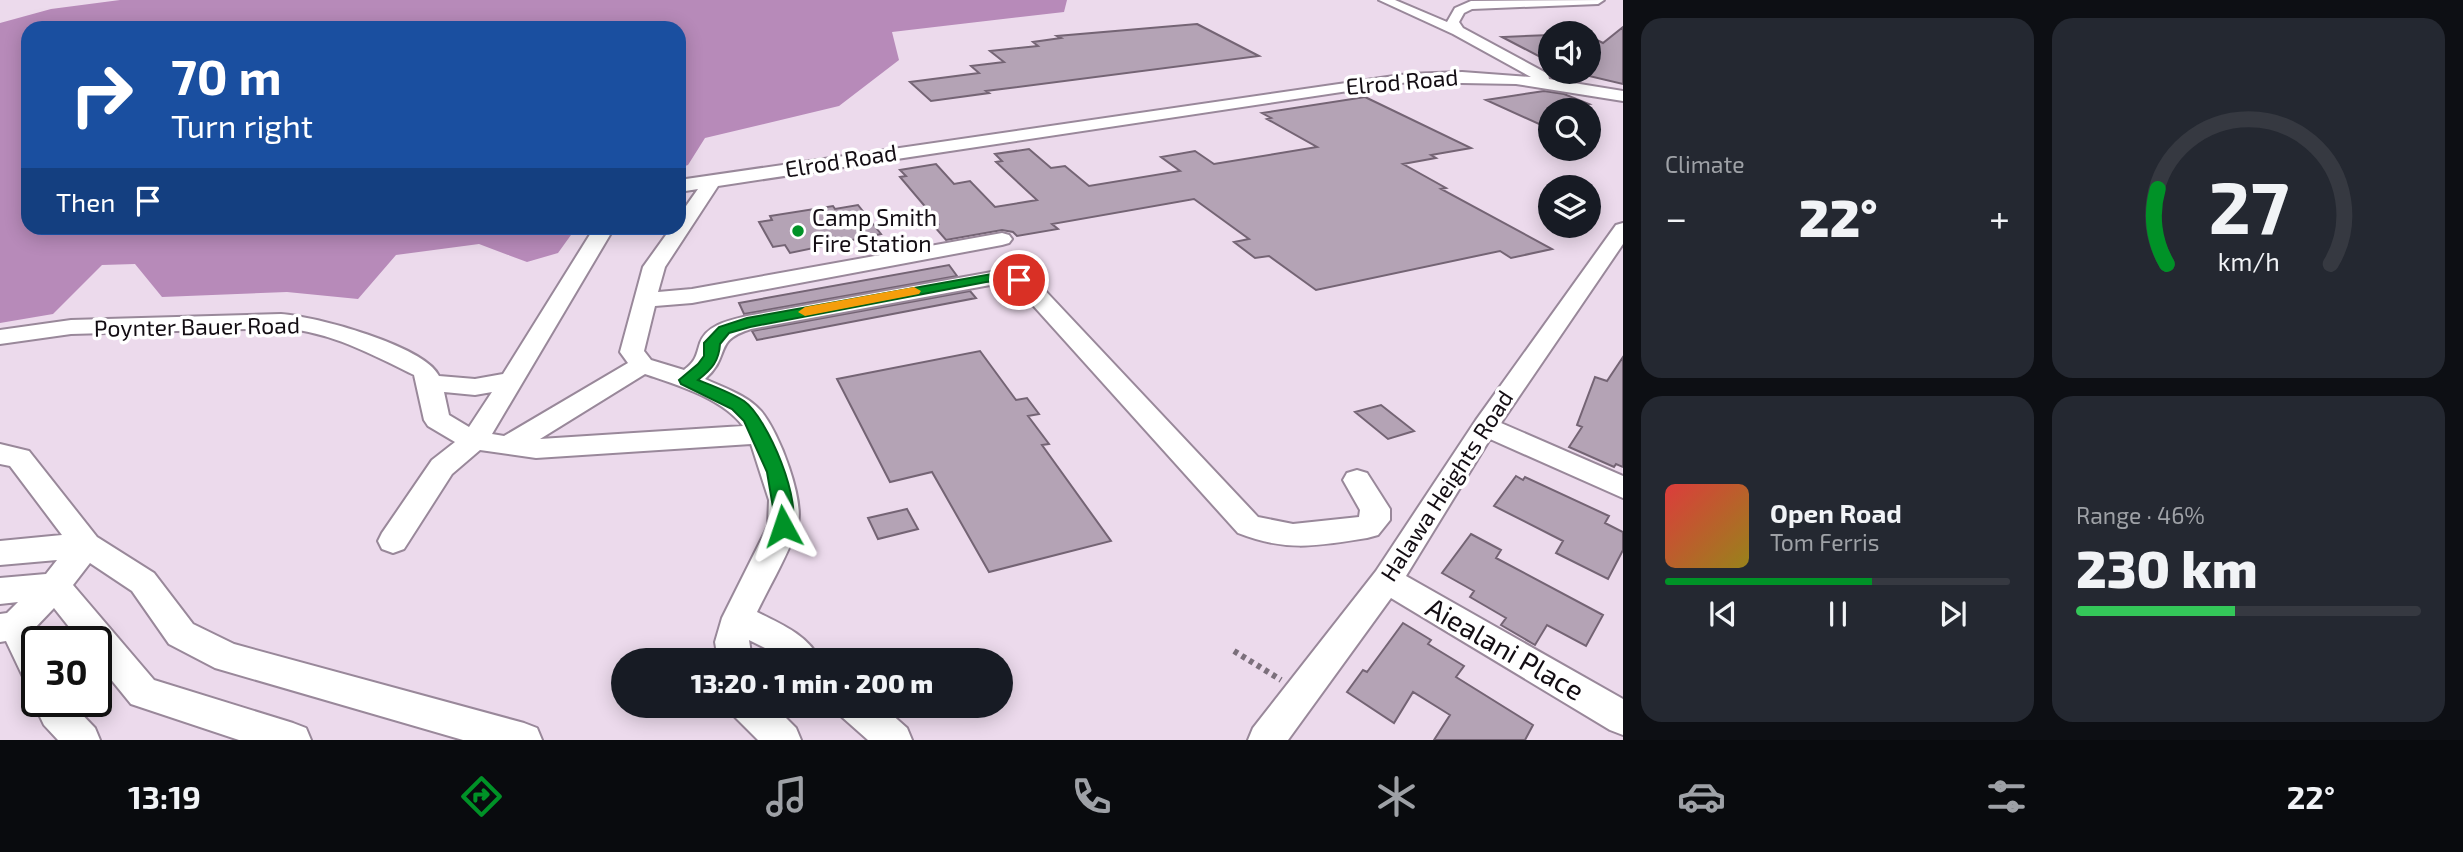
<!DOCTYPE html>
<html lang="en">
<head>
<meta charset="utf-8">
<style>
  body { margin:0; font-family:"Exo 2",sans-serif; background:#242831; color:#f1f3f6; height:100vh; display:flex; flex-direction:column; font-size:26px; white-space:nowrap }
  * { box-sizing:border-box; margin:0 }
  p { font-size:23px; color:#9ea1a6 }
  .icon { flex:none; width:38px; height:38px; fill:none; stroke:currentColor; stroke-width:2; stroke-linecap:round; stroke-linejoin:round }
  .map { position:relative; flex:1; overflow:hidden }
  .sheet { display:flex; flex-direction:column; gap:18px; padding:18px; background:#0d0f14; width:840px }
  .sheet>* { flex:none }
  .guide { position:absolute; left:21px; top:21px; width:665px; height:214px; border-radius:21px; box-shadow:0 4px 18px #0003; background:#1a4fa0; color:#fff; overflow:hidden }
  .controls { position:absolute; left:1538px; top:21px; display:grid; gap:14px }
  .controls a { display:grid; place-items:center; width:63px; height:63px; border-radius:50%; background:#171b24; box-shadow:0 4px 18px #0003; font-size:35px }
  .speed { position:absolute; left:21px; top:626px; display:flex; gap:14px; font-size:35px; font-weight:700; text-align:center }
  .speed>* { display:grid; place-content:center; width:91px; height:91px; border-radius:50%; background:#171b24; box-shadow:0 4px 18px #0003; line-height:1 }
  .speed .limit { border:4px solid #111; border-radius:10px; background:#fff; color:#111 }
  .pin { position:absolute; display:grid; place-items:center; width:60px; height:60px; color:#fff; margin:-30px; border:4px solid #fff; border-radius:50%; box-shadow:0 2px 7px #0007 }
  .me { position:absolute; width:77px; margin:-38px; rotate:355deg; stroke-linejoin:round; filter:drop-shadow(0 0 5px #0008) }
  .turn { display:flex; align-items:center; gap:24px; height:147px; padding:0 35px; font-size:32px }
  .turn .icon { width:91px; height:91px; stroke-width:2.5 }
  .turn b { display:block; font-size:49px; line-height:60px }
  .then { display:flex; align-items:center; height:66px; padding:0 35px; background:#0003; gap:14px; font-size:26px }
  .big { font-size:52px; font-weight:800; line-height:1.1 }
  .sheet .card { flex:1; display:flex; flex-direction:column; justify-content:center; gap:10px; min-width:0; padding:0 24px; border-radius:21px; background:#242831 }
  .sheet .dial { align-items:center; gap:0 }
  .dial svg { height:182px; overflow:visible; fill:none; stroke:#363941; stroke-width:7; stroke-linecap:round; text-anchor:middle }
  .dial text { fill:#f1f3f6; stroke:none }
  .song { display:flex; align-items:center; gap:21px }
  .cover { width:84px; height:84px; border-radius:10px; background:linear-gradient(135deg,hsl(0 70% 55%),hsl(50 70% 35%)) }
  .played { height:7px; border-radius:4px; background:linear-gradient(90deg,#009227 60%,#363941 60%) }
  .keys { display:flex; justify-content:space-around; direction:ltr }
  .heat { display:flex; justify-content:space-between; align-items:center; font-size:38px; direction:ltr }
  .charge { height:10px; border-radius:5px; background:linear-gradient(90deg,#34c759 46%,#363941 0) }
  .sheet .tiles { flex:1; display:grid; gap:18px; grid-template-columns:repeat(2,1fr) }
  .trip { position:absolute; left:611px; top:648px; width:402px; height:70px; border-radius:35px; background:#171b24; box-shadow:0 4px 18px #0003; font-weight:800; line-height:70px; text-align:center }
  .dock { display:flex; height:112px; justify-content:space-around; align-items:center; background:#090b0e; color:#9ea1a6 }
  .dock .icon { width:49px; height:49px }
  .dock .selected { color:#009227 }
  .dock b { font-size:32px; color:#f1f3f6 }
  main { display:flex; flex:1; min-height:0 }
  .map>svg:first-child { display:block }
  .forest { fill:#b78ab9 }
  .building { fill:#b4a3b5; stroke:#746474; stroke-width:2 }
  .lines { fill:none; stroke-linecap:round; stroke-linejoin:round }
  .minor-casing { stroke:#99889a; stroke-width:4 }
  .path { stroke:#7b6f7b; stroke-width:6; stroke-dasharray:4.5 4.5; stroke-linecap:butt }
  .minor { fill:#fff; fill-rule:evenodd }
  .route { fill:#009227; stroke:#005f19; stroke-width:2 }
  .slow { fill:#f59e0b }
  .poi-dot { fill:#009227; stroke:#fff; stroke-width:2.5 }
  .labels { text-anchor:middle; stroke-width:7; stroke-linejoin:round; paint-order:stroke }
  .street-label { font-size:23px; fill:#130d13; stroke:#fff }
  .poi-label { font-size:23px; fill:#130d13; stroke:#fff; text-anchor:start }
  .near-street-label { font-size:28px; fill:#130d13; stroke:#fff }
</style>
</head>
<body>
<main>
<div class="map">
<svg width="1623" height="740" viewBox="0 0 1623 740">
  <rect width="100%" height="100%" fill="#ecdaec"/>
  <path class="forest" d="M 120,0 L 1067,0 L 1064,12 L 892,32 L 899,60 L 839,106 L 705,138 L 688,165 L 679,168 L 679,28 L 28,28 L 28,228 L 576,228 L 558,253 L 527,262 L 479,244 L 396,255 L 358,299 L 287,292 L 162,297 L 135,264 L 102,265 L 53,314 L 0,323 L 0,23 L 51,9 Z"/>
  <path class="building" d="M 1197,24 L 1259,56 L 986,91 L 989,93 L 931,101 L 910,82 L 979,73 L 971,66 L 1004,62 L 990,51 L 1038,46 L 1033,42 L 1061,38 L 1057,36 Z
    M 1623,27 L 1623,84 L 1589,76 L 1589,36 L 1603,43 Z
    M 1550,35 L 1550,62 L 1502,37 Z
    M 1544,91 L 1564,94 L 1589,104 L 1550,110 L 1550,129 L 1486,100 Z
    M 1365,97 L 1471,148 L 1431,155 L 1436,158 L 1403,164 L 1446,188 L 1441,189 L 1552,249 L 1511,258 L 1500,251 L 1316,290 L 1269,256 L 1255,258 L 1234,242 L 1249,239 L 1194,199 L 1052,224 L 1058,229 L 1017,236 L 1013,232 L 1002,230 L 946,240 L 933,225 L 938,224 L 932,218 L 934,217 L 900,177 L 906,176 L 900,170 L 936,164 L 954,184 L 970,181 L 995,207 L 1037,200 L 996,162 L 1002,161 L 995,154 L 1029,149 L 1051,168 L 1065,166 L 1089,186 L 1180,171 L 1161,157 L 1195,151 L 1214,164 L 1317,147 L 1267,119 L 1271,118 L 1262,113 Z
    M 858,205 L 881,234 L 790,253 L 785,245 L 773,247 L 759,222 L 772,220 L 770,216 L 833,206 L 835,209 Z
    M 949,265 L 957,276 L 744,314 L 739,303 Z
    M 970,291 L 976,298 L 757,340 L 752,331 Z
    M 980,351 L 1016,400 L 1027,398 L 1039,414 L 1028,416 L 1049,444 L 1042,445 L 1111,541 L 989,572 L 932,472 L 890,482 L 837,379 Z
    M 1623,357 L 1623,467 L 1616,464 L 1614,467 L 1569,447 L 1582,427 L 1577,425 L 1595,377 L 1607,381 Z
    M 1381,405 L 1414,431 L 1388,439 L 1355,412 Z
    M 1516,476 L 1523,480 L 1525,477 L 1609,516 L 1605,523 L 1623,532 L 1623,550 L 1608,579 L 1556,553 L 1563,541 L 1494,506 Z
    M 907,509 L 918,529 L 878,539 L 868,518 Z
    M 1471,534 L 1501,550 L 1496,558 L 1603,615 L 1586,646 L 1547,625 L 1535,645 L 1501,625 L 1506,618 L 1470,597 L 1474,591 L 1442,573 Z
    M 1403,623 L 1431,640 L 1428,644 L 1464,666 L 1456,677 L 1533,725 L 1525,740 L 1434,740 L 1450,715 L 1413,692 L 1394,723 L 1347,692 L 1363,670 L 1367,672 Z"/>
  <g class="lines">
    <g class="minor-casing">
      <path id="minor" d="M 1379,0 L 1395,0 L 1447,22 L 1455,8 L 1471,1 L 1604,0 L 1598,4 L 1472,9 L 1464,13 L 1459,22 L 1463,28 L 1548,74 L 1549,79 L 1623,91 L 1623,101 L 1516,84 L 1408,82 L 718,186 L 665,267 L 658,292 L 692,289 L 1002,233 L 1009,235 L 1012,239 L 1009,243 L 1002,245 L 692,303 L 655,306 L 644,351 L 651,360 L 684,370 C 696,361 696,356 700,343 C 707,324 731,320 747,316 L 1003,270 L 1037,282 L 1258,517 L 1293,524 L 1359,517 L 1360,510 L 1343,480 L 1347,473 L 1357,470 L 1367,473 L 1390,509 L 1390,520 L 1378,535 L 1367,538 C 1317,546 1286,552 1238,533 L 1021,292 L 1001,283 L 751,329 C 712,341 732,355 705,379 C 724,388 747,395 761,411 C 779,432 806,502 797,528 C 787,557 770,585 757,612 C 781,624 808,635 820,660 L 779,660 L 769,650 L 749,640 L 752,660 L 718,660 L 715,642 L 722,618 L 768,526 L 769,500 L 751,444 L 536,458 L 480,450 L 452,474 L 404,549 L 393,553 L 382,549 L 378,541 L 382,533 L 432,460 L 455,442 L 428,426 L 424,420 L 414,375 C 371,354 329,331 281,328 L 71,334 L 0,344 L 0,330 L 71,320 L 281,314 C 315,316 425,346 439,376 L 475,379 L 503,374 L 594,228 L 614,228 L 492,434 L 504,436 L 628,363 L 620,352 L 643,267 L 671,228 L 679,228 L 679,216 L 698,189 L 679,192 L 679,180 L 1408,74 L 1462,72 L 1531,77 L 1453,34 ZM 645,374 C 677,385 722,398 743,426 L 540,439 ZM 444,392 L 475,395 L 492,392 L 469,427 L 449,415 Z
        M 1623,223 L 1623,244 L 1501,423 L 1623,476 L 1623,498 L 1490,439 L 1406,576 L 1623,699 L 1623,735 L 1610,730 L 1391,598 L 1288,740 L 1248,740 L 1253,728 L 1376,571 L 1476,420 L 1616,225 Z
        M 0,444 L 29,451 L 97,537 L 154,573 L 193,624 L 234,644 L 524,723 L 537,728 L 542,740 L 463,740 L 215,668 L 169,644 L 132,591 L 90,563 L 73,585 L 154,680 L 293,723 L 306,728 L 311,740 L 239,740 L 131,704 L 96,661 L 96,642 L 81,642 L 54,608 L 34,629 L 41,642 L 37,642 L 37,685 L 25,681 L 6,641 L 0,642 L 0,614 L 7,613 L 18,602 L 0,604 L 0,578 L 46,574 L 57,560 L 0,565 L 0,541 L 62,535 L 10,466 L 0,464 Z
        M 37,694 L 37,702 L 70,702 L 95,728 L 100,740 L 58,740 L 44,725 L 33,702 Z
        M 730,705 L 773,705 L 796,728 L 801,740 L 758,740 L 735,717 Z
        M 837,705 L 881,705 L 907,728 L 912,740 L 868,740 L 842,717 Z"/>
    </g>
    <path class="path" d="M 1234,651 L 1281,680"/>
    <use href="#minor" class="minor"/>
  </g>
  <path class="route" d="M 1003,272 L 1026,280 L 1019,284 L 1003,280 L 986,282 L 750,327 L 729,333 L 720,344 C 719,361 712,369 698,380 C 713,386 730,392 744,401 C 767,417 805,505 790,531 L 783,533 L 777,531 L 767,472 L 744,421 L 732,409 L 681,384 L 679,380 L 698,364 L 704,356 L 704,343 L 719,327 L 747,318 Z"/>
  <path class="slow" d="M 914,287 L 921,291 L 919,294 L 805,316 L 798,312 L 805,307 Z"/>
  <circle class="poi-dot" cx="798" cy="231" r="7"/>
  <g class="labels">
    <g class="street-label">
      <text transform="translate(1402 82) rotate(-5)" y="8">Elrod Road</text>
      <text transform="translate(841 161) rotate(-9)" y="8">Elrod Road</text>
      <text transform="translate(197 327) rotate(-1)" y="8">Poynter Bauer Road</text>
      <text transform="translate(1447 486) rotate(-57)" y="8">Halawa Heights Road</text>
    </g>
    <g class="poi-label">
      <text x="812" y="226">Camp Smith<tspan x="812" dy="26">Fire Station</tspan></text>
    </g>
    <g class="near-street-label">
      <text transform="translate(1505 649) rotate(30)" y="10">Aiealani Place</text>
    </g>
  </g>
</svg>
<div class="controls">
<a><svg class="icon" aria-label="sound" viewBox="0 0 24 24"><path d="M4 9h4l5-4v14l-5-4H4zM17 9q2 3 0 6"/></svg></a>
<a><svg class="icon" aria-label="search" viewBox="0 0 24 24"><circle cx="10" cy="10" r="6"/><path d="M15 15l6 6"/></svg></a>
<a><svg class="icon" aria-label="layers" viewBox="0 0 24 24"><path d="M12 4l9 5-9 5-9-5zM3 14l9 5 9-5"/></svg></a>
</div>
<div class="speed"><div class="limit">30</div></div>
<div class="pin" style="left:1019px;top:280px;background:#d93025"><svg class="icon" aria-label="arrive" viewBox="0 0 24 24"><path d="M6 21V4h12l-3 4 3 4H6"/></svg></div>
<svg class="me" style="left:783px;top:526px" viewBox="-20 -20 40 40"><path d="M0-17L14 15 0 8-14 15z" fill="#009227" stroke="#fff" stroke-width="4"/></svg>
<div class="trip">13:20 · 1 min · 200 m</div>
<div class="guide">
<div class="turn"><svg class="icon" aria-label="right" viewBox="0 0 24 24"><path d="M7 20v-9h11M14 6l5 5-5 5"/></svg><div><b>70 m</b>Turn right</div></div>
<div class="then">Then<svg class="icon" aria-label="arrive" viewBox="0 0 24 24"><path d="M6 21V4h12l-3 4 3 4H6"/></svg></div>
</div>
</div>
<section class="sheet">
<div class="tiles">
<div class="card"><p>Climate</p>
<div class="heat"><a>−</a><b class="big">22°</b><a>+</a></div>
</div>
<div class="card dial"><svg viewBox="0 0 100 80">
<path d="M14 69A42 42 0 1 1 86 69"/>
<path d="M14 69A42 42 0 0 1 10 36" stroke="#009227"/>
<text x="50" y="56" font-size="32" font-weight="700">27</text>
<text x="50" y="72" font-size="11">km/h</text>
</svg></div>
<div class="card">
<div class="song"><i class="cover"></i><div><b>Open Road</b><p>Tom Ferris</p></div></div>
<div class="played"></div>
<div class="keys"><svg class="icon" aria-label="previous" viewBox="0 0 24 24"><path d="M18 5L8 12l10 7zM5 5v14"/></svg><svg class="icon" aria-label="pause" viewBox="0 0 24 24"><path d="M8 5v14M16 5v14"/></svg><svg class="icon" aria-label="next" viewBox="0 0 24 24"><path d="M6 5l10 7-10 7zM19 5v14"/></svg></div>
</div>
<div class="card"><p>Range · 46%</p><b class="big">230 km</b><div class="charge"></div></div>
</div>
</section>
</main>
<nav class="dock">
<b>13:19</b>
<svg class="icon selected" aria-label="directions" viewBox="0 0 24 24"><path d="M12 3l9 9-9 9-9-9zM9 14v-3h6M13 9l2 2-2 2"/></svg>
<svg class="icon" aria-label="music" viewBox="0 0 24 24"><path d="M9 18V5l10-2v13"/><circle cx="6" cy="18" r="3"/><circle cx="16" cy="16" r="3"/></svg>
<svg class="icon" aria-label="phone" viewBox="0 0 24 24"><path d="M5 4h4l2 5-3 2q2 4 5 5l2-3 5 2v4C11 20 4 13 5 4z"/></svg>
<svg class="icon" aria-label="climate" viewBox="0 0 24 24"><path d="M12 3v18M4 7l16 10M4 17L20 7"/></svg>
<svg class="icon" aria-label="car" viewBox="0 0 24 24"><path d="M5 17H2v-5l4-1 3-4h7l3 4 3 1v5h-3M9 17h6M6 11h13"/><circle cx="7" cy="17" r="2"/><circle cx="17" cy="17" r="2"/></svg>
<svg class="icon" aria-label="filters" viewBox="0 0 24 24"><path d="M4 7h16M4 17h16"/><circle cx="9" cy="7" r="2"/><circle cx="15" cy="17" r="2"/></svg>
<b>22°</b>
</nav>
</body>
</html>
